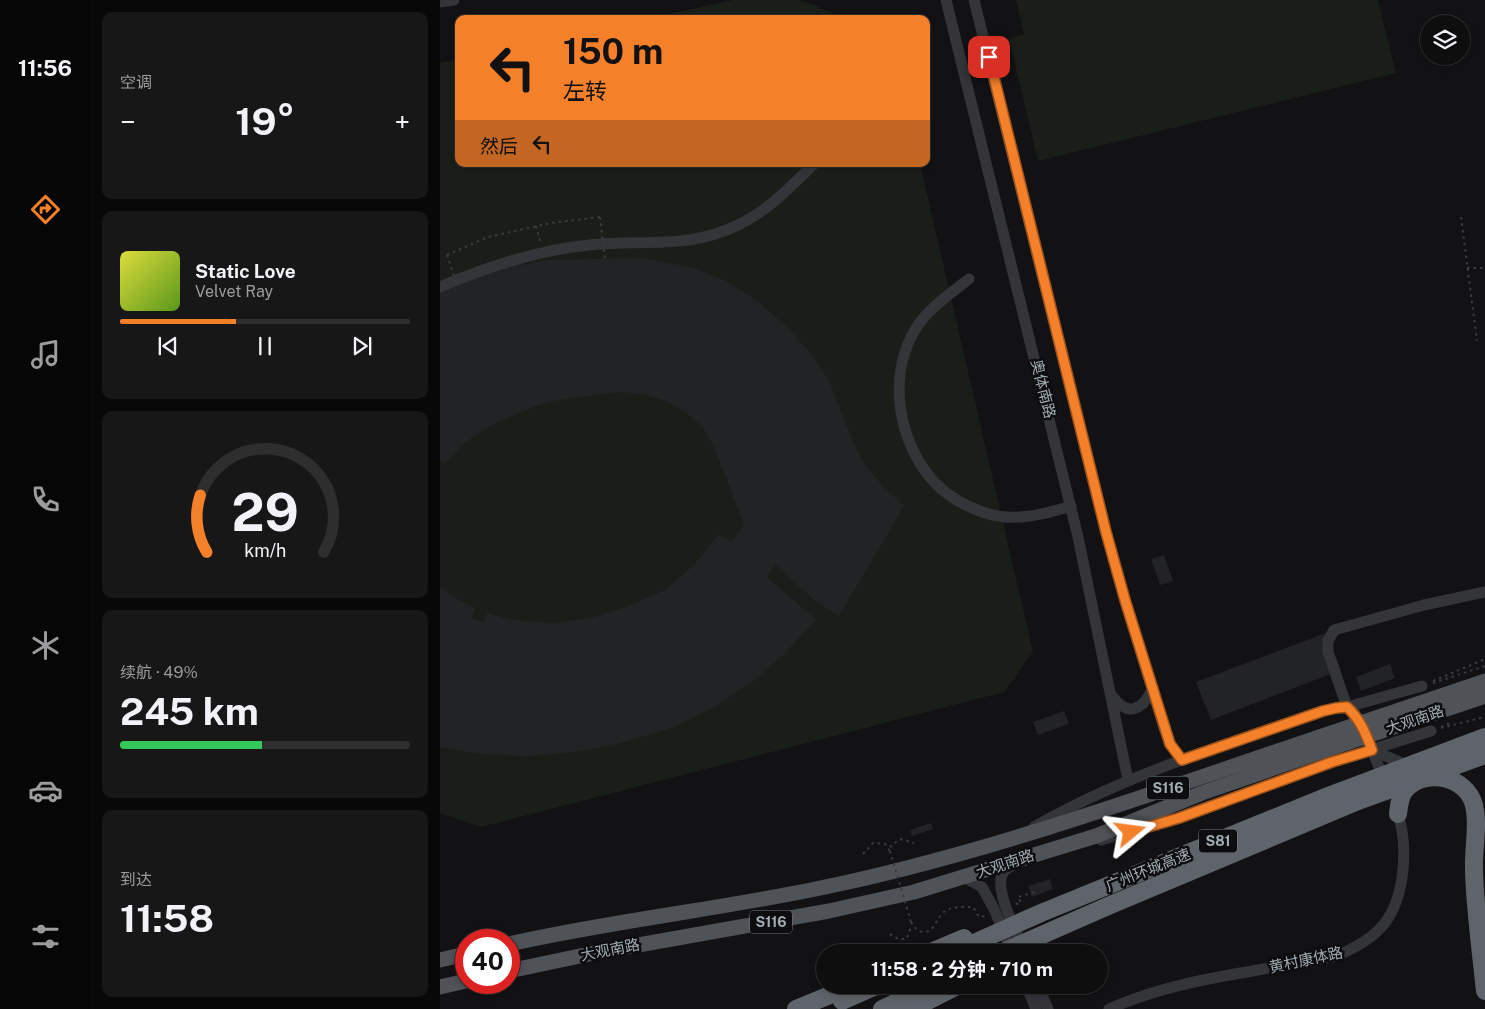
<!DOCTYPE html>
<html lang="zh">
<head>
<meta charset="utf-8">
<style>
  body { margin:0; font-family:"Public Sans","Noto Sans SC",sans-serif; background:#171718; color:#f1f3f6; height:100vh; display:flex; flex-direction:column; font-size:19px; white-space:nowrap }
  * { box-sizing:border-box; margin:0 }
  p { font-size:16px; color:#9b9c9e }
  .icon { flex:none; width:28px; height:28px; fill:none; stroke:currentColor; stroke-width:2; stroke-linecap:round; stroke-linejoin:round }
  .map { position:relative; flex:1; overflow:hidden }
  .details { display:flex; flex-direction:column; gap:12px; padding:12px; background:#080808; width:350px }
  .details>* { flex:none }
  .banner { position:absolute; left:15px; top:15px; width:475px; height:152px; border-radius:10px; box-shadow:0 2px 8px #0003,0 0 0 1px #2e2e2f; background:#f4802a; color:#111; overflow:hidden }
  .buttons { position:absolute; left:980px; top:15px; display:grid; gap:10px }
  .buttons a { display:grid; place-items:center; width:50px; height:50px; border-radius:50%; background:#0e0e0f; box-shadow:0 2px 8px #0003,0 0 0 1px #2e2e2f; font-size:25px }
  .speed { position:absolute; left:15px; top:929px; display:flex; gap:10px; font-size:25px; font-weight:700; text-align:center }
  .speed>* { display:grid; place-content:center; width:65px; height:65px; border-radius:50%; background:#0e0e0f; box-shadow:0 2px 8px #0003,0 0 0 1px #2e2e2f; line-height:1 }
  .speed .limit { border:8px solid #d22; background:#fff; color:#111 }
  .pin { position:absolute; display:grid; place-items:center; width:42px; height:42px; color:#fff; margin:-21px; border-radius:10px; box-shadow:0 2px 8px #0006 }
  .me { position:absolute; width:55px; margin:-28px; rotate:74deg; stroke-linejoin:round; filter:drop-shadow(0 0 4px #0008) }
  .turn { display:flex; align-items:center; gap:18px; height:105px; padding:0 25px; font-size:22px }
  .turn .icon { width:65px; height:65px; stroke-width:2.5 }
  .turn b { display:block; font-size:35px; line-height:42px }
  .then { display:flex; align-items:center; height:48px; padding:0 25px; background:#0003; gap:10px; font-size:19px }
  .big { font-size:38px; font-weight:700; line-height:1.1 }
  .details .tile { flex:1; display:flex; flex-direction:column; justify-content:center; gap:8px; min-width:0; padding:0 18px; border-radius:10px; background:#171718 }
  .details .dial { align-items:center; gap:0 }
  .dial svg { height:130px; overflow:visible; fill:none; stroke:#2e2e2f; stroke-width:7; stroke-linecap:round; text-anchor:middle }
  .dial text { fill:#f1f3f6; stroke:none }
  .song { display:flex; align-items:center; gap:15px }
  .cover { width:60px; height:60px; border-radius:8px; background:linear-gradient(135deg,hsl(60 70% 55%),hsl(90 70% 35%)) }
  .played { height:5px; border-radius:2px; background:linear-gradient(90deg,#f4802a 40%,#2e2e2f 40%) }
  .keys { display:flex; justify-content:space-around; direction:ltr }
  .heat { display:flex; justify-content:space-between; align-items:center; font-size:28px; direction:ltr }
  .charge { height:8px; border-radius:4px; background:linear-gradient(90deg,#34c759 49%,#2e2e2f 0) }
  .trip { position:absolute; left:376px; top:944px; width:292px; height:50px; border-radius:25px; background:#0e0e0f; box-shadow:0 2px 8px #0003,0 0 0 1px #2e2e2f; font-weight:700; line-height:50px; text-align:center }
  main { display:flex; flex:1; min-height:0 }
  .tabs { display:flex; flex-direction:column; width:90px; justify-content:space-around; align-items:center; background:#060606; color:#9b9c9e }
  .tabs .icon { width:35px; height:35px }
  .tabs .selected { color:#f4802a }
  .tabs b { font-size:22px; color:#f1f3f6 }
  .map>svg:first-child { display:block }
  .green { fill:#191f18 }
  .building { fill:#222325 }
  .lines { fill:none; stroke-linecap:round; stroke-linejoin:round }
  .path { stroke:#393d40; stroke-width:2; stroke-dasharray:2.5 4; stroke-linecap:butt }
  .minor { stroke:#333539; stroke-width:11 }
  .major { stroke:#4f5358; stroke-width:15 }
  .highway { stroke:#5f646a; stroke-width:18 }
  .path-bridge { stroke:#393d40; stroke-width:2; stroke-dasharray:2.5 4; stroke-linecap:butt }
  .major-bridge { stroke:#4f5358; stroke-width:15 }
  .highway-bridge { stroke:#5f646a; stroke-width:18 }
  .route-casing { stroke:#9f531b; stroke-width:12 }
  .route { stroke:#f4802a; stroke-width:9 }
  .labels { text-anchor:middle; stroke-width:5; stroke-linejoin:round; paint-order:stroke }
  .shield { fill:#0d0d0f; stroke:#767d83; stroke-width:1 }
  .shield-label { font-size:14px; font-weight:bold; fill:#a3adb5 }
  .street-label { font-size:15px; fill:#a3adb5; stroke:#0d0d0f }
</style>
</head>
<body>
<main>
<nav class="tabs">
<b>11:56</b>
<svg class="icon selected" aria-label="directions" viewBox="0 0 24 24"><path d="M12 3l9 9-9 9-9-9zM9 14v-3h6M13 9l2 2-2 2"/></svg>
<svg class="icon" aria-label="music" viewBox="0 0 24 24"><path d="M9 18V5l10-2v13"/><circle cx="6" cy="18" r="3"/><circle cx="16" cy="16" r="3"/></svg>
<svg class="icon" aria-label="phone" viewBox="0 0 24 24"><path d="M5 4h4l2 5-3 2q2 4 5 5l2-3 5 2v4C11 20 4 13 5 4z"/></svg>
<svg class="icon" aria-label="climate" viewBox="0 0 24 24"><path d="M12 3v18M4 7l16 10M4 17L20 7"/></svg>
<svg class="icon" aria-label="car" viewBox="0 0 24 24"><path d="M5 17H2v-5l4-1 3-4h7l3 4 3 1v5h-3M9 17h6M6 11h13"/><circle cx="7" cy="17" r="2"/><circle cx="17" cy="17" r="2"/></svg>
<svg class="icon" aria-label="filters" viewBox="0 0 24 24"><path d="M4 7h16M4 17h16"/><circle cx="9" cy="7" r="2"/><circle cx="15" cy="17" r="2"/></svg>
</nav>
<section class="details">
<div class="tile"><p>空调</p>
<div class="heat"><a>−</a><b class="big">19°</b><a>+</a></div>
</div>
<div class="tile">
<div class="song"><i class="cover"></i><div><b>Static Love</b><p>Velvet Ray</p></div></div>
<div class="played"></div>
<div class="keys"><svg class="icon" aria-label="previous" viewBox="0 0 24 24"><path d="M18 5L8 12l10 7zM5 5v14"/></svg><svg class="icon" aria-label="pause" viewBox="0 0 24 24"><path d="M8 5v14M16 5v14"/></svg><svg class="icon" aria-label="next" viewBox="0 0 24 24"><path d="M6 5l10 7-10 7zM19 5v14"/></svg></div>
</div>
<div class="tile dial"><svg viewBox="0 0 100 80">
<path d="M14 69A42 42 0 1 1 86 69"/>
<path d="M14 69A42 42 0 0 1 10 34" stroke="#f4802a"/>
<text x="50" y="56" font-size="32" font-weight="700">29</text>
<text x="50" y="72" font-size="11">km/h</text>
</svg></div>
<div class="tile"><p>续航 · 49%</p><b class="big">245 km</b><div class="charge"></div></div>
<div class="tile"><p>到达</p><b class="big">11:58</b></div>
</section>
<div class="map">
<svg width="1045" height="1009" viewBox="0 0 1045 1009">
  <rect width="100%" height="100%" fill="#121214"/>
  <path class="green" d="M 293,0 L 358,0 L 374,5 L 406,19 L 205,19 Z
    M 576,0 L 938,0 L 956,73 L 598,161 L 569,39 L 584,34 Z
    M 19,59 L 19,164 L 480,164 L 593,652 L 564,692 L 41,827 L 0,813 L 0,63 Z"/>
  <path class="building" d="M 204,258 L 254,268 L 284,280 L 316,300 L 345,325 L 372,355 L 389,381 L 412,439 L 425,465 L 441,484 L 464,506 L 399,616 L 373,599 L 335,564 L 327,577 L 376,620 L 344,654 L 313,681 L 276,706 L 234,727 L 181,743 L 135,752 L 88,756 L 41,754 L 0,747 L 0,587 L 15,598 L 35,608 L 32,619 L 44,623 L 47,613 L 73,620 L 115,623 L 155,617 L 191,605 L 225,590 L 254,565 L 279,534 L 291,542 L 304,525 L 274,446 L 264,429 L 247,413 L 226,401 L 205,395 L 184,392 L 160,394 L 118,400 L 96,406 L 51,425 L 23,444 L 4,464 L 0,459 L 0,291 L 45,272 L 106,260 Z
    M 724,555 L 733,581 L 720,585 L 711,559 Z
    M 886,633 L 901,670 L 771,720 L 756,682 Z
    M 950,664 L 955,678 L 921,691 L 916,677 Z
    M 624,711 L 629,724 L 598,735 L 593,722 Z
    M 491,823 L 493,829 L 472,836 L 470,830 Z
    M 610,879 L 613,889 L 592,897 L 588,886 Z"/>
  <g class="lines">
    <path class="path" d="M 1021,217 L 1037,341
      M 96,226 L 100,241
      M 7,255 L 48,237 L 111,223 L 160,217
      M 1027,268 L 1045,268
      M 993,681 L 1045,659
      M 993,683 L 1045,666
      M 1001,727 L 1010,723
      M 1001,728 L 1045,717
      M 423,854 L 433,843 L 445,844 L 450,851 L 451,846 L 460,839 L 474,843
      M 576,904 L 581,903 L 578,897 L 595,892
      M 471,922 C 474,927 477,931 483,932 C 496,932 496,917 505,911 C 513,906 523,907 533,907 L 539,917 L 545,916
      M 450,934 L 458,939 L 466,939 L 469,934 L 471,925"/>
    <path class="minor" d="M 506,0 L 638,537 L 688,780
      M 534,0 L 666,532 L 685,600 L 723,725 L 730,744 L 742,760
      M 0,2 L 14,0
      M 529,279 C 511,293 491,307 478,325 C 446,373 457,443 496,484 C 509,497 527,507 545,513 C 573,522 603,515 631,506
      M 0,287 C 47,267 98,250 149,245 C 202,239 247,250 298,225 C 328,211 350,187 374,164
      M 673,697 C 688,717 702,710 712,690
      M 932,750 L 969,766
      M 944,780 L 923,727 L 915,714 L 907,707 L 888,652 L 888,641 L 894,630 L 984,605 L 1045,592
      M 594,827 C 684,775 785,745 883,711 L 896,708 L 907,707 L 982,686
      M 661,840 L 739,818 L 892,762 L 991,731
      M 576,863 C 571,866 566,868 563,873 C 553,889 578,935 585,952
      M 523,877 L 542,887 L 554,909 L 572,952
      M 586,985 L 596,1009
      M 598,985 L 608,1009
      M 669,1009 C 740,977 821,972 896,956 C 940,938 958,917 963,870 C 965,848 964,829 956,809"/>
    <path class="major" d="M 69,944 C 180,919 293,908 404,883 C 566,847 722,790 879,737
      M 0,960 L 26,954
      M 69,971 L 159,952 L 389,911 L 474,892 L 656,836 L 762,793 L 883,751
      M 0,987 L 26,981"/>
    <path class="highway" d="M 958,814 C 959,805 960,795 966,789 C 986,768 1026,776 1034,805 C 1039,825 1033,849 1034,870 C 1035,910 1041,951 1045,991
      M 402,1001 L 438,985
      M 356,1009 L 414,985
      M 442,1009 L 492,985
      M 472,1009 L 519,985"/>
    <path class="path-bridge" d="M 160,217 L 165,259
      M 7,255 L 17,285
      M 450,851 L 471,922"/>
    <path class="major-bridge" d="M 879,737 L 1045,681
      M 883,751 L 1045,696"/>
    <path class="highway-bridge" d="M 491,952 L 524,938
      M 514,952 L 601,913 L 883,798 L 1045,737
      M 563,952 L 668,906 L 918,801 L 1045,755"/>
  </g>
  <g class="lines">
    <g class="route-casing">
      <path id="route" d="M 549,57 L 666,532 L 685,600 L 730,744 L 742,760 L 883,711 L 896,708 L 907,707 C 920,719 926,734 932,750 L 892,762 L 739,818 L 691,832"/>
    </g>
    <use href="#route" class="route"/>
  </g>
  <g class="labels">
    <g class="shield">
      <rect x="707" y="776.5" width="42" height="23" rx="4"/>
      <rect x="759" y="829.5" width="38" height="23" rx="4"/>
      <rect x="310" y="910.5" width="42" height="23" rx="4"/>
    </g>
    <g class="shield-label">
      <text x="728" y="793">S116</text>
      <text x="778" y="846">S81</text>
      <text x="331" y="927">S116</text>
    </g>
    <g class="street-label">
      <text transform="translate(603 389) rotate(76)" y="5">奥体南路</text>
      <text transform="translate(975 720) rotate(-19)" y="5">大观南路</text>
      <text transform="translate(565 864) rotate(-18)" y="5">大观南路</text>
      <text transform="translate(708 870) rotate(-22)" y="5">广州环城高速</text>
      <text transform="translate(170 950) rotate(-11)" y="5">大观南路</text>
      <text transform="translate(866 960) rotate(-12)" y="5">黄村康体路</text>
    </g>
  </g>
</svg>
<div class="buttons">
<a><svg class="icon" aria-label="layers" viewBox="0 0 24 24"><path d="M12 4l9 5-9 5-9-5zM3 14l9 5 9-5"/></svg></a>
</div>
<div class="speed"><div class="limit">40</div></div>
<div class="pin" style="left:549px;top:57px;background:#d93025"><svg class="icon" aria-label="arrive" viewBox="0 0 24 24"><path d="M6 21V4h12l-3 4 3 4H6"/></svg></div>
<svg class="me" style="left:691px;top:832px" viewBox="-20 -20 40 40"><path d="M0-17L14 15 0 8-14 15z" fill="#f4802a" stroke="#fff" stroke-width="4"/></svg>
<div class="trip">11:58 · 2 分钟 · 710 m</div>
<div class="banner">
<div class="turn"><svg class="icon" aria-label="left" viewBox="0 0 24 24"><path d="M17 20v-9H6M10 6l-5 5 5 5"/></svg><div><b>150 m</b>左转</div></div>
<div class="then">然后<svg class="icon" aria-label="left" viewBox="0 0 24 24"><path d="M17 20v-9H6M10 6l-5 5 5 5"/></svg></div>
</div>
</div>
</main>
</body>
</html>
